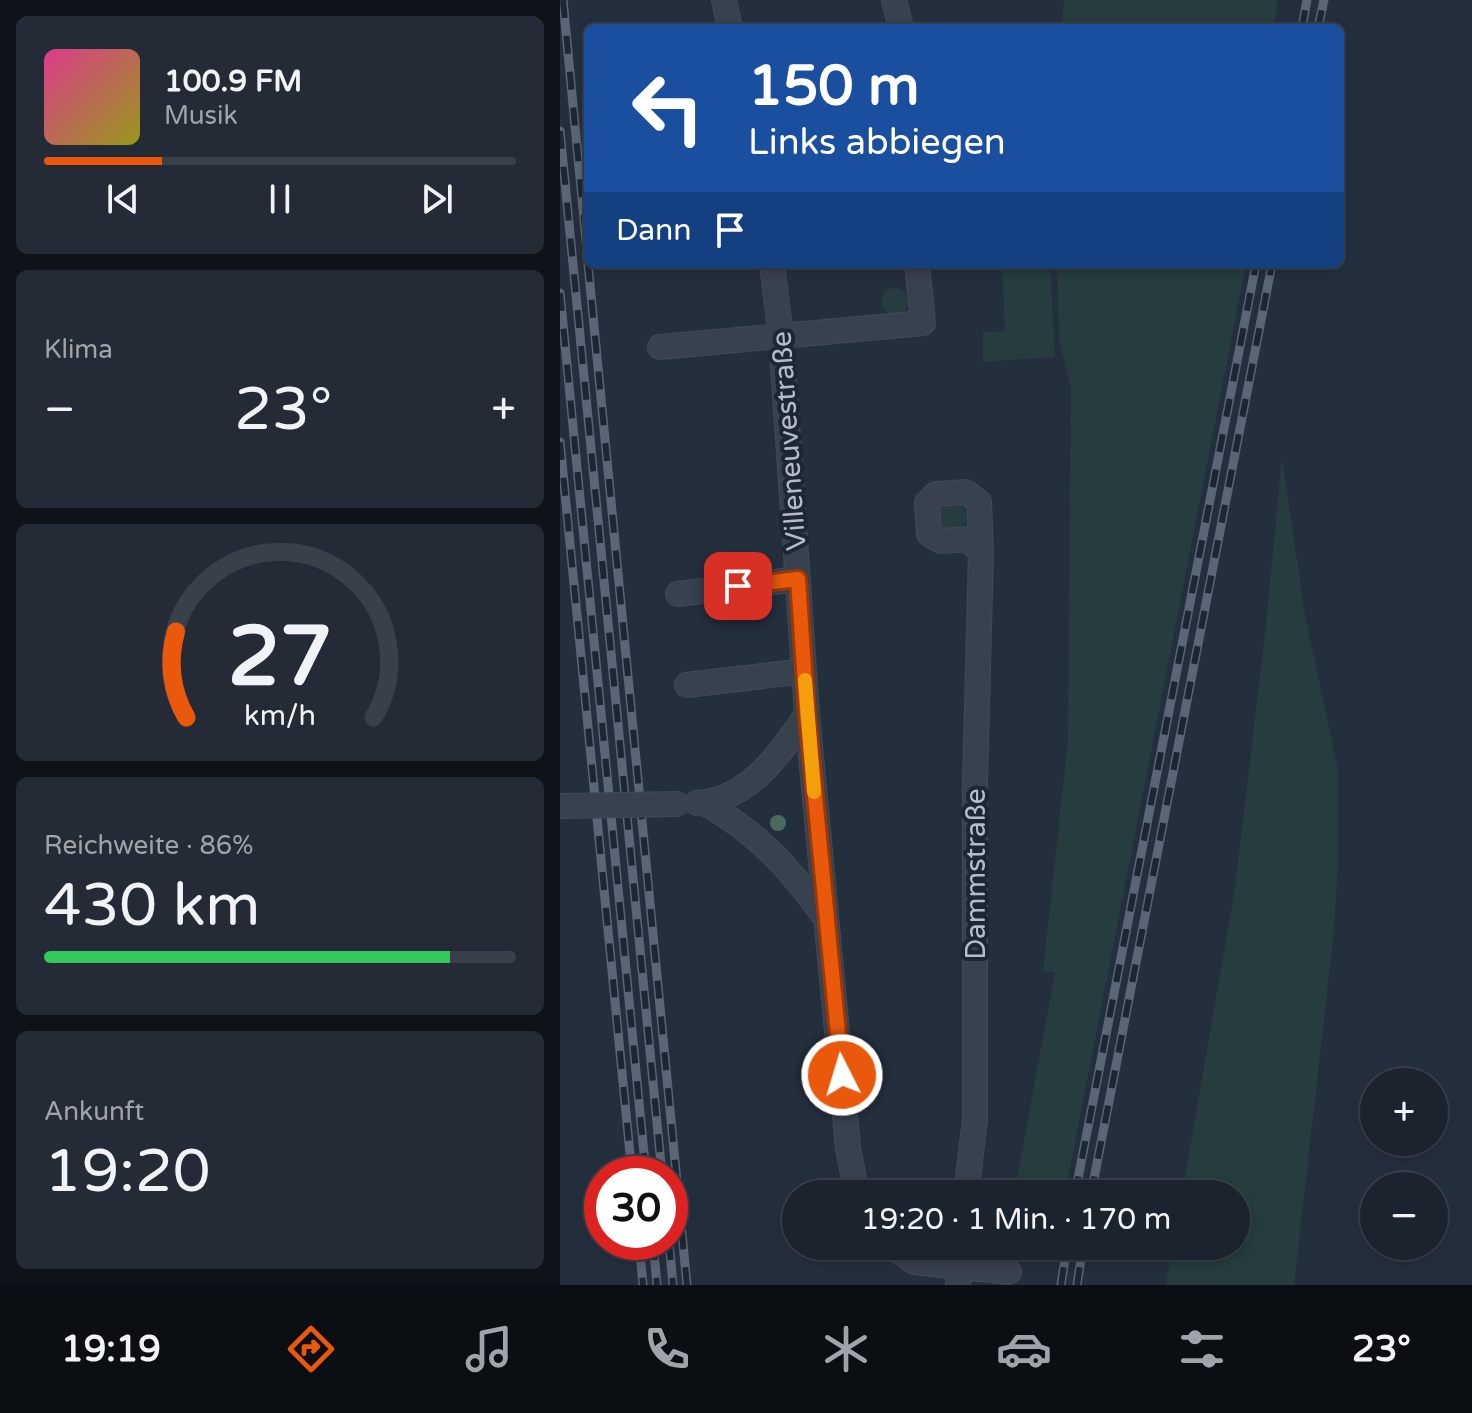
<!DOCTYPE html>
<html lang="de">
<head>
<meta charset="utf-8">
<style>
  body { margin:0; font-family:"Varela Round",sans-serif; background:#242b36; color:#f1f3f6; height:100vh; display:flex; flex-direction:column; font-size:30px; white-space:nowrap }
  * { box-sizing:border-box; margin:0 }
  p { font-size:26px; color:#a0a4aa }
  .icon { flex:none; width:44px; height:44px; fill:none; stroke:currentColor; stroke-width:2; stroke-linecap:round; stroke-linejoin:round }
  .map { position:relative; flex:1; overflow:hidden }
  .drawer { display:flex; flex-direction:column; gap:16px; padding:16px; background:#0f1319; width:560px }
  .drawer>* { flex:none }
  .top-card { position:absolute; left:24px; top:24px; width:760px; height:244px; border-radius:12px; box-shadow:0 4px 12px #0003,0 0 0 2px #39404a; background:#1a4fa0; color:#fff; overflow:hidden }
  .controls { position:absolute; left:800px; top:1068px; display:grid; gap:16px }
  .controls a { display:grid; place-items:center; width:88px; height:88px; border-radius:50%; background:#1b232e; box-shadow:0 4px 12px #0003,0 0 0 2px #39404a; font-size:40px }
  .speed { position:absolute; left:24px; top:1156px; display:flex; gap:16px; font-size:40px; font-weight:700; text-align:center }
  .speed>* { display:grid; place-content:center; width:104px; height:104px; border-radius:50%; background:#1b232e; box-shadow:0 4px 12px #0003,0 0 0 2px #39404a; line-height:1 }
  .speed .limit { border:12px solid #d22; background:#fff; color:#111 }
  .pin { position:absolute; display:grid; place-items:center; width:68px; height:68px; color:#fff; margin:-34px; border-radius:16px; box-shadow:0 4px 12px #0006 }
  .me { position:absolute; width:88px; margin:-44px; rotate:355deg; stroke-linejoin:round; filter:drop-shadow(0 0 6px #0008) }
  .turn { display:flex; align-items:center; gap:28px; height:168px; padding:0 32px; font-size:36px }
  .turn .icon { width:104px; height:104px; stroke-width:2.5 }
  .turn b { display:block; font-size:56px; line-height:68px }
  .then { display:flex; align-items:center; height:76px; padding:0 32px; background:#0003; gap:16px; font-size:30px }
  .big { font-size:60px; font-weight:600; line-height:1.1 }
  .drawer .widget { flex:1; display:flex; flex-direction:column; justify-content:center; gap:12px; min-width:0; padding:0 28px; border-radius:12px; background:#242b36 }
  .drawer .dial { align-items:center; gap:0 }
  .dial svg { height:208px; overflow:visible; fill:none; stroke:#39404a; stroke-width:7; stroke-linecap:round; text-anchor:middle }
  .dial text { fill:#f1f3f6; stroke:none }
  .song { display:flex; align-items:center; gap:24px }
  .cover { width:96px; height:96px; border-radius:12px; background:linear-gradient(135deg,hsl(330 70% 55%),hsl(60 70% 35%)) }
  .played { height:8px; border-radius:4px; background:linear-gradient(90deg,#ea580c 25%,#39404a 25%) }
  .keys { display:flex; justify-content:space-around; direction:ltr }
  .heat { display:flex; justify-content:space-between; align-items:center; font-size:44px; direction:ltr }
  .charge { height:12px; border-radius:6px; background:linear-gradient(90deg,#34c759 86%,#39404a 0) }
  .trip { position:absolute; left:222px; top:1180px; width:468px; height:80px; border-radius:40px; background:#1b232e; box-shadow:0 4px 12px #0003,0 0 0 2px #39404a; font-weight:600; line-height:80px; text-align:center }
  .tabs { display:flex; height:128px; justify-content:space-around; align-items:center; background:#0b0e12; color:#a0a4aa }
  .tabs .icon { width:56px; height:56px }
  .tabs .active { color:#ea580c }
  .tabs b { font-size:36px; color:#f1f3f6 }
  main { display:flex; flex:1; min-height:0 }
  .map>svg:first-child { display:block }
  .green { fill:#263c3f }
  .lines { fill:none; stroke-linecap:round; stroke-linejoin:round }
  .minor-casing { stroke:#414a57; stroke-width:26 }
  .minor { stroke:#38414e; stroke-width:24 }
  .rail-casing { stroke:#5a6575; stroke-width:9 }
  .rail { stroke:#1d2633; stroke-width:6; stroke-dasharray:18; stroke-linecap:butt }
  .minor-bridge-casing { stroke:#414a57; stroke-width:26; stroke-linecap:butt }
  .minor-bridge { stroke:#38414e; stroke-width:24 }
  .tree { fill:#4b6a5d }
  .route-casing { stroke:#983908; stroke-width:20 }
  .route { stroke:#ea580c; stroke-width:14 }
  .slow { stroke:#f59e0b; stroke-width:14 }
  .labels { text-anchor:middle; stroke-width:8; stroke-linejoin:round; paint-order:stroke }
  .street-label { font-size:28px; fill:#b4bcc9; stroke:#1d2633 }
</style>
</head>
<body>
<main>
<section class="drawer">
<div class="widget">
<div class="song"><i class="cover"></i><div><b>100.9 FM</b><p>Musik</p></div></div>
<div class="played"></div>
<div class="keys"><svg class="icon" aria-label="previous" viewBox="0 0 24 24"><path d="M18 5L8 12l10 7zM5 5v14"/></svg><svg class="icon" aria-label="pause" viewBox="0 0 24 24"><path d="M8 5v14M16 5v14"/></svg><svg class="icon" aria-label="next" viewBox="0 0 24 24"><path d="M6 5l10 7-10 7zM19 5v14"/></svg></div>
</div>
<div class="widget"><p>Klima</p>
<div class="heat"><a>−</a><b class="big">23°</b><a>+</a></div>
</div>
<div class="widget dial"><svg viewBox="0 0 100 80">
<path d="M14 69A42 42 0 1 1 86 69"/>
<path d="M14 69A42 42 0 0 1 10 36" stroke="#ea580c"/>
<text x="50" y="56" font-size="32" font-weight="700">27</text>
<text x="50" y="72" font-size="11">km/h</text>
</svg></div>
<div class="widget"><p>Reichweite · 86%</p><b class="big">430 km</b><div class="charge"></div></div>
<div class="widget"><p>Ankunft</p><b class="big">19:20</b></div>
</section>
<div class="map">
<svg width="912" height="1285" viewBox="0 0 912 1285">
  <rect width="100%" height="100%" fill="#242f3e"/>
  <path class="green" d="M 504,0 L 718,0 L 713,28 L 501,28 Z
    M 442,264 L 490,264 L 495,357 L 423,362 L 423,332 L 445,331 Z
    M 497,264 L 686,264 L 505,1194 L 434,1194 L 436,1188 L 455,1190 L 495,972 L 483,971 L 508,740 L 511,387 L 499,342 Z
    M322 301a13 13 0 1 1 26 0a13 13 0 1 1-26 0Z
    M 722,457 L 745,615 L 778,769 L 778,866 L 773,940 L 734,1285 L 606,1285 L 612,1246 L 676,1246 L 676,1194 L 622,1194 L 675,888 L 706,625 Z
    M378 517a14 14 0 1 1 28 0a14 14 0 1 1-28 0Z
    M 426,1246 L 497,1246 L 495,1261 L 451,1257 L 450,1255 L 440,1253 Z"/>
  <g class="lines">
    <g class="minor-casing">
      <path id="minor" d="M 164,0 L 170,28
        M 334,0 L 341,28
        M 212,264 L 221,337 L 247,714 L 288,1148 L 297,1194
        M 100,347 L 363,323 L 357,264
        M 118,594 L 238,579
        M 127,685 L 244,671
        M 137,803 C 188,801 222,752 247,714
        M 145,803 C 199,834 229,868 265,917
        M 406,1194 L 415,1120 L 415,781 L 421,553 L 419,502 L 406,492 L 376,494 L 367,503 L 369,534 L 381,541 L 408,539 L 421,553
        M 332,1246 L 354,1262 L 449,1272
        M 398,1285 L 400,1246"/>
    </g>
    <use href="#minor" class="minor"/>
    <g class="rail-casing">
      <path id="rail" d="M 3,0 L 28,262
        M 742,28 L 747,0
        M 758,28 L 764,0
        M 0,131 L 102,1174
        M 28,264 L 127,1285
        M 0,293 L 86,1174
        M 0,442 L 72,1174
        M 515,1194 L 696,264
        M 531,1194 L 712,264
        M 79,1242 L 83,1285
        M 93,1242 L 97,1285
        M 109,1242 L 113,1285
        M 501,1285 L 507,1246
        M 517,1285 L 523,1246"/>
    </g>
    <use href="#rail" class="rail"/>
    <g class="minor-bridge-casing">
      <path id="minor-bridge" d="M 0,806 L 119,804"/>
    </g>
    <use href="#minor-bridge" class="minor-bridge"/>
  </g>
  <circle class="tree" cx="218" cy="823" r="8"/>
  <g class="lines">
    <g class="route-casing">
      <path id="route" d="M 178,586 L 238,579 L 247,714 L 282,1075"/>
    </g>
    <use href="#route" class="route"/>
    <path class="slow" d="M 245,680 L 254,792"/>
  </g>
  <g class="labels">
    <g class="street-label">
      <text transform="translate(228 441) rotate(-94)" y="10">Villeneuvestraße</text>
      <text transform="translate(415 874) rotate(-90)" y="10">Dammstraße</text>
    </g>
  </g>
</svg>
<div class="controls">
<a>+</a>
<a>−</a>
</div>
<div class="speed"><div class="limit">30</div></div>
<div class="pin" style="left:178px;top:586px;background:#d93025"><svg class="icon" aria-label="arrive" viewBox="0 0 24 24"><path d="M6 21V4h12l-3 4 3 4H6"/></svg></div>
<svg class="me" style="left:282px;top:1075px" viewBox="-20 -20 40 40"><circle r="17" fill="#ea580c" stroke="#fff" stroke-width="3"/><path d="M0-11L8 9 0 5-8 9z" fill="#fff"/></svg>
<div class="trip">19:20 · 1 Min. · 170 m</div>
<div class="top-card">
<div class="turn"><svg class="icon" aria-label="left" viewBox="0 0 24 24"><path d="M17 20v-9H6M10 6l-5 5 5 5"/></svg><div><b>150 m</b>Links abbiegen</div></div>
<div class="then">Dann<svg class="icon" aria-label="arrive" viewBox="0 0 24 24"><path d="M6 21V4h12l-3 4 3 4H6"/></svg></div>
</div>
</div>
</main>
<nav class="tabs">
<b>19:19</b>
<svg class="icon active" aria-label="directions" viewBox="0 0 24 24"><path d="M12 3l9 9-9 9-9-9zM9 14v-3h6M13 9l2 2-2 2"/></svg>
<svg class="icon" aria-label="music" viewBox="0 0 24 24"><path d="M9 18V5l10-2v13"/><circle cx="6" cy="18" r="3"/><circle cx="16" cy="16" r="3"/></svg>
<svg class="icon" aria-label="phone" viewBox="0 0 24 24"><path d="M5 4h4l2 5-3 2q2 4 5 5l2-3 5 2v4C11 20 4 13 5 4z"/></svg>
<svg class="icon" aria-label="climate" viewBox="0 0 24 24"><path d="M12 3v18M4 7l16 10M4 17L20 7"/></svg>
<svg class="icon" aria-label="car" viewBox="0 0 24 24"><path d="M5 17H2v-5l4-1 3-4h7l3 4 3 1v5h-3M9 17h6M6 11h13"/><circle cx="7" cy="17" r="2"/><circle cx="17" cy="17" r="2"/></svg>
<svg class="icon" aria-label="filters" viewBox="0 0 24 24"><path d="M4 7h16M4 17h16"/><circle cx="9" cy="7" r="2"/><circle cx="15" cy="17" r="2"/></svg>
<b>23°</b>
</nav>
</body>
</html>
